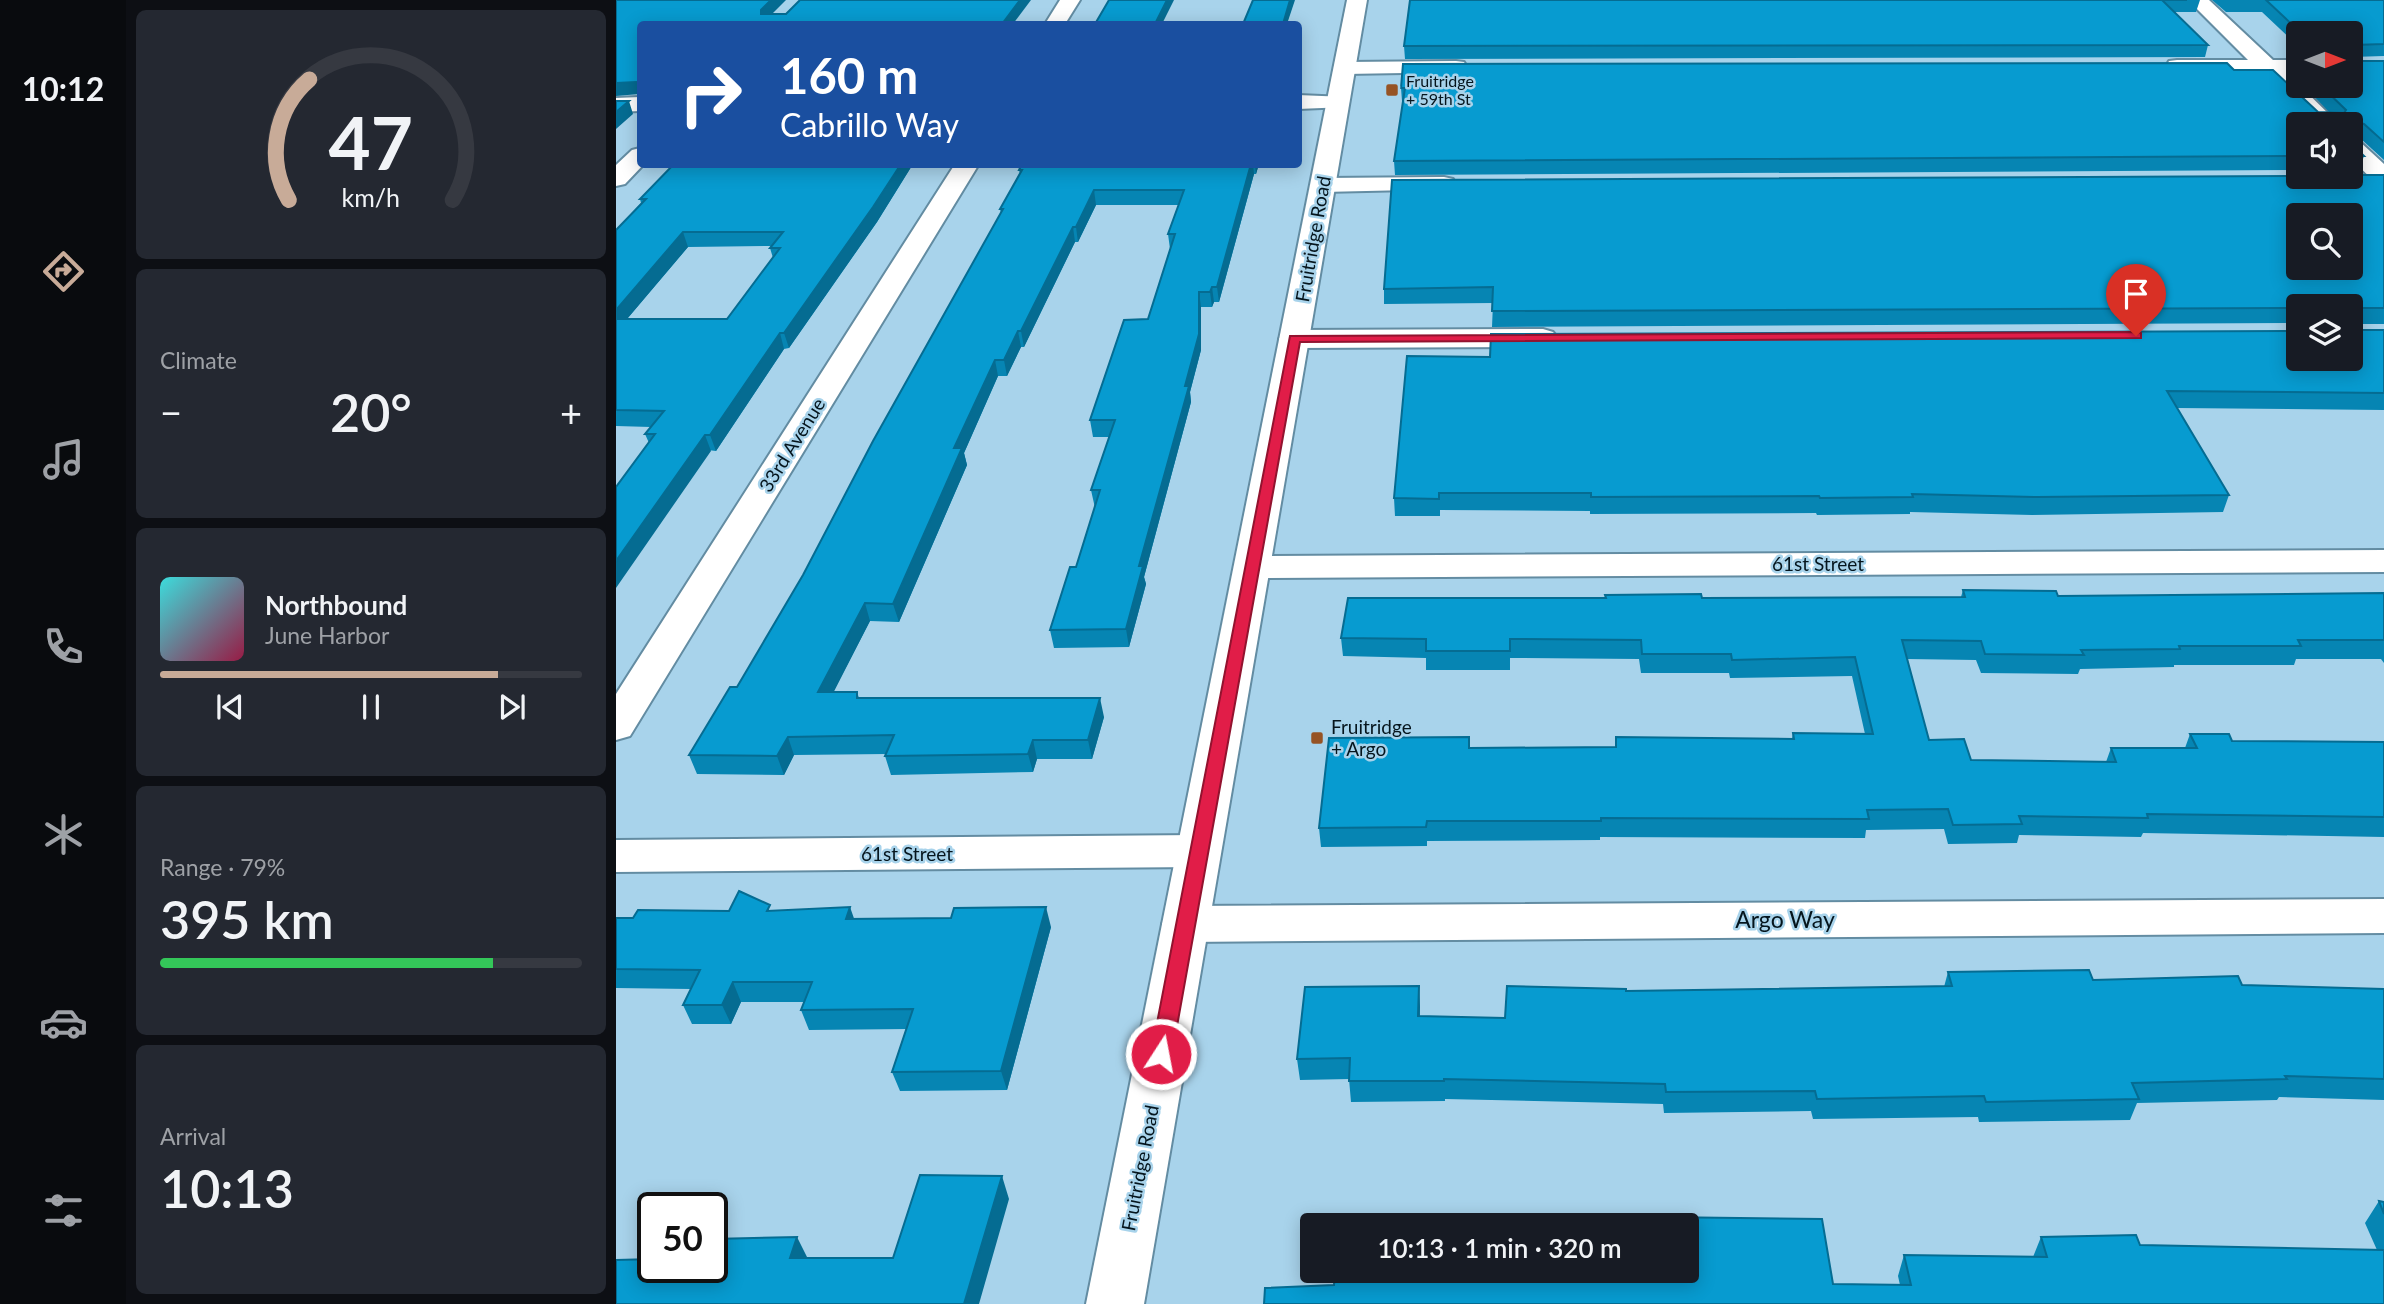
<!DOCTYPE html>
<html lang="en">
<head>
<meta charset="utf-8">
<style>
  body { margin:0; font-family:Lato,sans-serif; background:#242831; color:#f1f3f6; height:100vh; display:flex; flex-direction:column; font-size:26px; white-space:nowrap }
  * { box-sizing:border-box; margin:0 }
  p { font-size:23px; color:#9ea1a6 }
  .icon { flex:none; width:38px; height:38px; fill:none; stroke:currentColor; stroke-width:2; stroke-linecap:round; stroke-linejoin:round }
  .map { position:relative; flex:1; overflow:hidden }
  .side { display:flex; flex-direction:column; gap:10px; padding:10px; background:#0d0f14; width:490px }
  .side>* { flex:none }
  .guide { position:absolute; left:21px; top:21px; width:665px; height:147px; border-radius:7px; box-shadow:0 4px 18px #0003; background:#1a4fa0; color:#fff; overflow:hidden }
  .needle { width:46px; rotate:90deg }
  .fabs { position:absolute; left:1670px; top:21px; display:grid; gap:14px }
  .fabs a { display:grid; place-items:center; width:77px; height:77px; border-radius:7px; background:#171b24; box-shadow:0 4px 18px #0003; font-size:35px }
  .speed { position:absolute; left:21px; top:1192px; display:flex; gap:14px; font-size:35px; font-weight:700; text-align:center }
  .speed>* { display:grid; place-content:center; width:91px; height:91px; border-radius:50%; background:#171b24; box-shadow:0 4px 18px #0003; line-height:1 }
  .speed .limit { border:4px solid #111; border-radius:10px; background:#fff; color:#111 }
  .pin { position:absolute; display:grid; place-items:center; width:60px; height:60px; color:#fff; margin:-72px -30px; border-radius:50% 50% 50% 0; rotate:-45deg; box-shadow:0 0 7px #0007 }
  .pin .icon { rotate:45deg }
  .me { position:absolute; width:77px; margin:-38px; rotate:11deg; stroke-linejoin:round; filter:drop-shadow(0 0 5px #0008) }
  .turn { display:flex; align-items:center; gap:24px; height:147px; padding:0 28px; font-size:32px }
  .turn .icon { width:91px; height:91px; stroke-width:2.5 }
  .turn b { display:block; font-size:49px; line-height:60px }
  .big { font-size:52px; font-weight:600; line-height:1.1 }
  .side .widget { flex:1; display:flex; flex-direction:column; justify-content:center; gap:10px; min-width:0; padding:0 24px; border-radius:10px; background:#242831 }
  .side .dial { align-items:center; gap:0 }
  .dial svg { height:182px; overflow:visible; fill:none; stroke:#363941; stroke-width:7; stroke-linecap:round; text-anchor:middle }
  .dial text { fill:#f1f3f6; stroke:none }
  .song { display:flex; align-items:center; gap:21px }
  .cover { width:84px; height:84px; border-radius:10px; background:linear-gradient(135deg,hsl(180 70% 55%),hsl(340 70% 35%)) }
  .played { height:7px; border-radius:4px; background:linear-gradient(90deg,#c8ab98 80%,#363941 80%) }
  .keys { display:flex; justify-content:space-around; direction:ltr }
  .heat { display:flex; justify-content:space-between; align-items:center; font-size:38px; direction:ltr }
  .charge { height:10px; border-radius:5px; background:linear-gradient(90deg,#34c759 79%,#363941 0) }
  .trip { position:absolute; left:684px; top:1213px; width:399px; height:70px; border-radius:7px; background:#171b24; box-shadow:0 4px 18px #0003; font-weight:600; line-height:70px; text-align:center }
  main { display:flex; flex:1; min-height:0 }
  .menu { display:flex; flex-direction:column; width:126px; justify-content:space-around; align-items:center; background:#090b0e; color:#9ea1a6 }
  .menu .icon { width:49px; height:49px }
  .menu .active { color:#c8ab98 }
  .menu b { font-size:32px; color:#f1f3f6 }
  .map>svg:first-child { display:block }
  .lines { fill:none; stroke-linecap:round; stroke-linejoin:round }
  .minor-casing { stroke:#638ca2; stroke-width:4 }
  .major-casing { stroke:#638ca2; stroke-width:4 }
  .minor { fill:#fff; fill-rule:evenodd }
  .major { fill:#fff; fill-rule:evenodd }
  .wall { fill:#0685b3; fill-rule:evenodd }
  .shaded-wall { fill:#056c92 }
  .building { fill:#079bd0; stroke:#056c92; stroke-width:2; fill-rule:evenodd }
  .route { fill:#e11d48; stroke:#92132f; stroke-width:2 }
  .poi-dot { fill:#965324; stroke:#a8d3eb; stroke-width:2.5 }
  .labels { text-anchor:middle; stroke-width:5; stroke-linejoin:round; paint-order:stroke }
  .far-poi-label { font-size:16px; fill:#05151d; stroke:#a8d3eb; text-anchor:start }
  .street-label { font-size:19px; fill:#05151d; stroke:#a8d3eb }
  .poi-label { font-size:19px; fill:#05151d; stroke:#a8d3eb; text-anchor:start }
  .near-street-label { font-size:23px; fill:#05151d; stroke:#a8d3eb }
</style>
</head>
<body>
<main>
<nav class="menu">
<b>10:12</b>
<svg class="icon active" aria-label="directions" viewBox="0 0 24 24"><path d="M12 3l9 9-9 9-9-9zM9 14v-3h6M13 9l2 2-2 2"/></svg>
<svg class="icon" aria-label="music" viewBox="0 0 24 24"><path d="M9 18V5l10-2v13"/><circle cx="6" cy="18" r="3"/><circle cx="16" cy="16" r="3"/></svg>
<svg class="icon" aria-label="phone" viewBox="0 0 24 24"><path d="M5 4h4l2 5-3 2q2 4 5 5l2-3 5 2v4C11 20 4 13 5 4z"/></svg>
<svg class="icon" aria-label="climate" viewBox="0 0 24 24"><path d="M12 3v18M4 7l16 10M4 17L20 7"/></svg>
<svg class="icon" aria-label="car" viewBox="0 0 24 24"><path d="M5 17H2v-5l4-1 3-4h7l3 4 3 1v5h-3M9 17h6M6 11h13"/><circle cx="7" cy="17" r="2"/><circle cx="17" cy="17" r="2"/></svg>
<svg class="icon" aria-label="filters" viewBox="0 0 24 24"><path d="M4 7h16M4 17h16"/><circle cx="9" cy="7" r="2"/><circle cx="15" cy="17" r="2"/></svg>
</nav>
<section class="side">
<div class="widget dial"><svg viewBox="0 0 100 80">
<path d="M14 69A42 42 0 1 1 86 69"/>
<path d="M14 69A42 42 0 0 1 23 16" stroke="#c8ab98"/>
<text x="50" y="56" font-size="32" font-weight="700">47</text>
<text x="50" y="72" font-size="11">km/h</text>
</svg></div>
<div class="widget"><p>Climate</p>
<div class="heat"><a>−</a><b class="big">20°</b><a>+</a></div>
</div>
<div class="widget">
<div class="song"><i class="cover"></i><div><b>Northbound</b><p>June Harbor</p></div></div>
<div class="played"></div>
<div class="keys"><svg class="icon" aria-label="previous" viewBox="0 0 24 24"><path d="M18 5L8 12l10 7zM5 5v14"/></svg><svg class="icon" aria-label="pause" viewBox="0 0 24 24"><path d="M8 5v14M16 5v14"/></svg><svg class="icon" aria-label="next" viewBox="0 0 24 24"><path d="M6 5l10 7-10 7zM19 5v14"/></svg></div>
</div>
<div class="widget"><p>Range · 79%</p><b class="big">395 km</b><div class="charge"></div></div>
<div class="widget"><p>Arrival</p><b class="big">10:13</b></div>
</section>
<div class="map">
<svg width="1768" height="1304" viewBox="0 0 1768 1304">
  <rect width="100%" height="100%" fill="#a8d3eb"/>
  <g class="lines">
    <g class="minor-casing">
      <path id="minor" d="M 444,0 L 464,0 L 449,24 L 429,24 Z
        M 1572,0 L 1593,0 L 1657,60 L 1682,60 L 1682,72 L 1670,72 L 1723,124 L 1699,124 L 1646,72 L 1553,71 L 1550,66 L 1553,61 L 1561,60 L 1632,60 Z
        M 840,61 L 848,62 L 851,67 L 848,72 L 729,74 L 721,73 L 718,68 L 721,63 L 729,62 Z
        M 682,95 L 730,97 L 733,102 L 730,107 L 682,109 Z
        M 24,97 L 24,111 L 0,112 L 0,98 Z
        M 1734,138 L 1742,140 L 1768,164 L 1768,184 L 1759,182 L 1734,158 Z
        M 24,148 L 24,164 L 28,164 L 9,184 L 0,186 L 0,165 L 16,150 Z
        M 339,164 L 363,164 L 14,736 L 0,740 L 0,694 Z
        M 828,177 L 837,179 L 840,184 L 837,189 L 707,192 L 698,190 L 695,185 L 698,180 L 707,178 Z
        M 927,329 L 937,332 L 942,338 L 937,344 L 927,347 L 678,348 L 668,345 L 663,339 L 668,333 L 678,330 Z
        M 1768,550 L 1768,572 L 636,578 L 623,575 L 618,567 L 623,559 L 636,556 Z
        M 583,835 L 599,840 L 605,851 L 599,862 L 583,867 L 0,872 L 0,840 Z
        M 1768,899 L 1768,933 L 569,942 L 553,936 L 546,924 L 553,912 L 569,906 Z"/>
    </g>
    <g class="major-casing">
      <path id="major" d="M 731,0 L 751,0 L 528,1304 L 470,1304 Z"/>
    </g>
    <use href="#minor" class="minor"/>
    <use href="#major" class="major"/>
  </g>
  <path class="wall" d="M 794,0 L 1584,0 L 1580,12 L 1559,12 L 1592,45 L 1589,57 L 789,59 L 788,46 Z
    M 1596,0 L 1768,0 L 1768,56 L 1736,57 L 1736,61 L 1768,61 L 1768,160 L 1744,138 L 1736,136 L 1736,144 L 1748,156 L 1743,170 L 1734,170 L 1734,124 L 1682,124 L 1682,170 L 779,175 L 778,161 L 787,101 L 786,101 L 785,88 L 1618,70 L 1702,112 L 1714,113 L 1688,86 L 1734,86 L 1734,33 L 1682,33 L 1682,46 L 1646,12 L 1610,12 Z
    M 58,164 L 297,164 L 261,222 L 173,348 L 168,349 L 100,451 L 33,443 L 29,434 L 35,427 L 0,426 L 0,230 L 25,203 L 24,199 ZM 155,246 L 154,248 L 157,258 L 111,319 L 11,319 L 72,247 Z
    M 406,164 L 643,164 L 640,174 L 638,174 L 603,302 L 598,302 L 596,307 L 585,307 L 585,350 L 574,392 L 575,402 L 528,577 L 530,584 L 513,647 L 438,648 L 434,630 L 460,567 L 479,508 L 475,490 L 493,437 L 477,437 L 474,420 L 532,319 L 554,249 L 552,234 L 563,205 L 480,205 L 462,242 L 459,242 L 408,347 L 405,347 L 391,376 L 382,376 L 348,453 L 351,465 L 283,622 L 254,621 L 217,692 L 241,692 L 243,698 L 488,717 L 476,759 L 421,759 L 417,772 L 275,775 L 269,756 L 270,754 L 178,755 L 168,775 L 81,774 L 73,755 L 121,687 L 187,575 L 385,213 L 384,209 L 404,174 L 403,170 Z
    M 1768,175 L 1768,324 L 1738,324 L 1738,330 L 1768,330 L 1768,410 L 1561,408 L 1613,495 L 1607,512 L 1416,515 L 1294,512 L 1294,514 L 1201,515 L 1200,513 L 974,514 L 974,511 L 824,510 L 824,516 L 779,516 L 778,498 L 1682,359 L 1734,306 L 1682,306 L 1682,323 L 876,327 L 877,303 L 768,304 L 768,289 Z
    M 1347,590 L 1442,596 L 1768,593 L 1768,663 L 1765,659 L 1680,659 L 1678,665 L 1558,665 L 1558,667 L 1464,669 L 1462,674 L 1365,673 L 1360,660 L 1291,659 L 1313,740 L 1355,760 L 1490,762 L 1495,748 L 1569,748 L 1574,734 L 1616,741 L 1768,742 L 1768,837 L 1527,833 L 1525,837 L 1403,835 L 1401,843 L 1332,844 L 1328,829 L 1250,830 L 1249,838 L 984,837 L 984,840 L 811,841 L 811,846 L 705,847 L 703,828 L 853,748 L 999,747 L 1000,737 L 1176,739 L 1177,733 L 1249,734 L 1236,676 L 1114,678 L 1113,673 L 1025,673 L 1023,659 L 894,658 L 894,670 L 810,670 L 810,658 L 727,656 L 725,638 L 1086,598 L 1345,597 Z
    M 156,911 L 238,919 L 435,927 L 391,1090 L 284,1091 L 276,1072 L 291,1029 L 193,1030 L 185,1010 L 188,1002 L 125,1002 L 115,1024 L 76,1024 L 67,1005 L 75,989 L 0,988 L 0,918 Z
    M 1332,972 L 1477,980 L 1626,985 L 1768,989 L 1768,1100 L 1663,1097 L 1661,1100 L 1521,1103 L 1514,1120 L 1363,1122 L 1362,1117 L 1197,1119 L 1195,1111 L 1048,1113 L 1047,1104 L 829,1099 L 829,1101 L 735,1102 L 733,1079 L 684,1080 L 681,1059 L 803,986 L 804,1016 L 889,1018 L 1010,991 L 1328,987 Z
    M 1763,1201 L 1768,1202 L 1768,1304 L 648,1304 L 649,1288 L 718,1285 L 719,1270 L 1071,1270 L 1071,1225 L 960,1225 L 960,1216 L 1206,1219 L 1217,1284 L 1284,1285 L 1282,1276 L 1288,1255 L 1417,1257 L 1425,1237 L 1520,1235 L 1524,1245 L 1761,1250 L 1749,1223 Z"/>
  <path class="shaded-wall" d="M 155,0 L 170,0 L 148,22 L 145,14 L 145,10 Z
    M 404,0 L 415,0 L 397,24 L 386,24 Z
    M 551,0 L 558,0 L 546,24 L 539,24 Z
    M 674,0 L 679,0 L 671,24 L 667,24 Z
    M 20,82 L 24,91 L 24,99 L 23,94 L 0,96 L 0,83 Z
    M 13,101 L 17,114 L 0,129 L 0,112 Z
    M 285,164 L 297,164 L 261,222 L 173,348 L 168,333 Z
    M 635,164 L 637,164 L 638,174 L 603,302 L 601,287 Z
    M 639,164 L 643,164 L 640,174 Z
    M 478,190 L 480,205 L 462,242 L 460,227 Z
    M 457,227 L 459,242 L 408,347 L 405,331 Z
    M 67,232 L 72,247 L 0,332 L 0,310 Z
    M 596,287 L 598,302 L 596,307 L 594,292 Z
    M 583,292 L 585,307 L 585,350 L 574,392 L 575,402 L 528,577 L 530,584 L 513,647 L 510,629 L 523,566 L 569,386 Z
    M 402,331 L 405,347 L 391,376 L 388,360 Z
    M 164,333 L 168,349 L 100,451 L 94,435 Z
    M 379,360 L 382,376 L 348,453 L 351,465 L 283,622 L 277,604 L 338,448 Z
    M 89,435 L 95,451 L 0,588 L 0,561 Z
    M 249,603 L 254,621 L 208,711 L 202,692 Z
    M 484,698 L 488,717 L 476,759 L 472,740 Z
    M 172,737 L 178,755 L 168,775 L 161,756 Z
    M 417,740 L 421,759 L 417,772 L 412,754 Z
    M 234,907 L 241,927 L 230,919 Z
    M 430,907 L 435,927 L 391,1090 L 385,1071 Z
    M 117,982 L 125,1002 L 115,1024 L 106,1005 Z
    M 803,986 L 804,1007 L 803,1036 L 802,1016 Z
    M 386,1176 L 393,1199 L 363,1304 L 348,1304 Z
    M 181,1237 L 192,1259 L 174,1258 Z"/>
  <path class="building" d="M 0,0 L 155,0 L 145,10 L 145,14 L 170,14 L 184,0 L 404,0 L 386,24 L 24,24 L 24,91 L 22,92 L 20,82 L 0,83 Z
    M 493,0 L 551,0 L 539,24 L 479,24 Z
    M 637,0 L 674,0 L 667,24 L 627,24 Z
    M 794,0 L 1571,0 L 1546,0 L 1592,45 L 788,46 Z
    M 1650,0 L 1768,0 L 1768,44 L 1738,45 L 1736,47 L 1736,61 L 1768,61 L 1768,142 L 1748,124 L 1739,122 L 1736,124 L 1736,144 L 1748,156 L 1739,156 L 1736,160 L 1734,160 L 1734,124 L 1682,124 L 1682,156 L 778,161 L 789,88 L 785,88 L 787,64 L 1611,63 L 1618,70 L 1657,70 L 1702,112 L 1728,113 L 1730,110 L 1705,86 L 1734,86 L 1734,33 L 1685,33 Z
    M 0,101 L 13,101 L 0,112 Z
    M 58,164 L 285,164 L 257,207 L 168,333 L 164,333 L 94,435 L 89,435 L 0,561 L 0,487 L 39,434 L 29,434 L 48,411 L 0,410 L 0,319 L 111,319 L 164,248 L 154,248 L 167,232 L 67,232 L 0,310 L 0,230 L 30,199 L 24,199 Z
    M 406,164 L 635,164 L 601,287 L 596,287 L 594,292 L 583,292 L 583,334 L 569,386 L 573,386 L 523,566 L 527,566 L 510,629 L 434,630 L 454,567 L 460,567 L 484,490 L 475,490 L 499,420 L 474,420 L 508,320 L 532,319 L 559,234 L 552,234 L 568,190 L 478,190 L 460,227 L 457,227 L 405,331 L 402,331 L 388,360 L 379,360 L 338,448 L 346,448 L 277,604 L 249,603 L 202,692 L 241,692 L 241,698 L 484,698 L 472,740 L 417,740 L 412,754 L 269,756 L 278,735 L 172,737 L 161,756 L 73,755 L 114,687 L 121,687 L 187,575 L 257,441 L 387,209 L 384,209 L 406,170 L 403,170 Z
    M 1734,175 L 1768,175 L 1768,308 L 1738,308 L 1738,330 L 1768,330 L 1768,393 L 1551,391 L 1613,495 L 1421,497 L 1296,494 L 1297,497 L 1204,498 L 1203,496 L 975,497 L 975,493 L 823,493 L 823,499 L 778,498 L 791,356 L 874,357 L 875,334 L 1682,331 L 1682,359 L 1734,359 L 1734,306 L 1682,306 L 1682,308 L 876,311 L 877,287 L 768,289 L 776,180 L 1682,176 L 1682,177 L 1734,177 ZM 1682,215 L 1734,215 L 1734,268 L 1682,268 Z
    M 1347,590 L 1440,591 L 1442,596 L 1768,593 L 1768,640 L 1682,640 L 1685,646 L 1563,646 L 1564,649 L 1465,650 L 1468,655 L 1369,654 L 1365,641 L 1286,640 L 1313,740 L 1348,739 L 1355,760 L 1500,762 L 1495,748 L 1581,748 L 1574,734 L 1613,734 L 1616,741 L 1768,742 L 1768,817 L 1531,814 L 1532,818 L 1403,816 L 1406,824 L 1337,825 L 1332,809 L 1251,810 L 1253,819 L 985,818 L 985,821 L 811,821 L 810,827 L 703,828 L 713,738 L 853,737 L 853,748 L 1000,747 L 1000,737 L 1178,739 L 1177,733 L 1257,734 L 1239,657 L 1116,660 L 1115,654 L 1026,654 L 1025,640 L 894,639 L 894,651 L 810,651 L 810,639 L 725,638 L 732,598 L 990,598 L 989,595 L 1085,594 L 1086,598 L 1349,597 Z
    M 123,891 L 154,905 L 151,911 L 234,907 L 230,919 L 335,918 L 338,908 L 430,907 L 385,1071 L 276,1072 L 297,1009 L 185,1010 L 196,982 L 117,982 L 106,1005 L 67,1005 L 84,970 L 0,969 L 0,918 L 17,918 L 22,910 L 113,911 Z
    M 1473,970 L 1477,980 L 1622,976 L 1626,985 L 1768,989 L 1768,1079 L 1669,1076 L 1671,1079 L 1516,1083 L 1523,1099 L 1370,1102 L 1368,1096 L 1201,1099 L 1199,1091 L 1050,1092 L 1049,1084 L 828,1079 L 828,1081 L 733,1081 L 734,1058 L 681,1059 L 689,987 L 803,986 L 802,1016 L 889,1018 L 891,986 L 1010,989 L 1010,991 L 1336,986 L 1332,972 Z
    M 304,1175 L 386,1176 L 348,1304 L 0,1304 L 0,1260 L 37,1259 L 37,1267 L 96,1267 L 96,1239 L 181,1237 L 174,1258 L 277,1258 Z
    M 1763,1201 L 1768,1202 L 1768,1214 Z
    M 960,1216 L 1206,1219 L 1217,1284 L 1295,1285 L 1288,1255 L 1431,1257 L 1425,1237 L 1520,1235 L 1524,1245 L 1768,1250 L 1768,1304 L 648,1304 L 649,1288 L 718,1285 L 719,1270 L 1071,1270 L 1071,1225 L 961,1225 Z"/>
  <path class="route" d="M 1520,332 L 1525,333 L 1525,338 L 684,342 L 556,1054 L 552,1060 L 545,1063 L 538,1060 L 535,1054 L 674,336 Z"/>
  <g class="poi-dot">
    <rect x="769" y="83" width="14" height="14" rx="3.5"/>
    <rect x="694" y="731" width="14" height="14" rx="3.5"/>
  </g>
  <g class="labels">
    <g class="far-poi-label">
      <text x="790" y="87">Fruitridge<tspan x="790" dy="18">+ 59th St</tspan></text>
    </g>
    <g class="street-label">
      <text transform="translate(697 239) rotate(-80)" y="7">Fruitridge Road</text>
      <text transform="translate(176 445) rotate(-58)" y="7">33rd Avenue</text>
      <text x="1202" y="571">61st Street</text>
      <text x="291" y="861">61st Street</text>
      <text transform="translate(524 1168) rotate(-79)" y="7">Fruitridge Road</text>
    </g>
    <g class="poi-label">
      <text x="715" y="734">Fruitridge<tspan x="715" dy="22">+ Argo</tspan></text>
    </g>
    <g class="near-street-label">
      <text x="1169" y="928">Argo Way</text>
    </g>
  </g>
</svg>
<div class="fabs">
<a><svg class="needle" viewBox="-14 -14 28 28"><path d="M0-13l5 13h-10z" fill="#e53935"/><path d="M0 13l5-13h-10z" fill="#9ea1a6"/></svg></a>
<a><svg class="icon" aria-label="sound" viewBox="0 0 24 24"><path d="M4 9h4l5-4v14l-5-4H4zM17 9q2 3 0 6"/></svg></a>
<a><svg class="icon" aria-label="search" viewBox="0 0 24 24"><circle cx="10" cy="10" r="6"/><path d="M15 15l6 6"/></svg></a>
<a><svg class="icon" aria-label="layers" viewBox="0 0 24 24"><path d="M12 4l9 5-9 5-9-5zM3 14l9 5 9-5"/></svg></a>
</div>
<div class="speed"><div class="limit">50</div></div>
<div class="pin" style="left:1520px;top:336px;background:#d93025"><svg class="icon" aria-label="arrive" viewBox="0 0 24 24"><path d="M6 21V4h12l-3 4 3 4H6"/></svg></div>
<svg class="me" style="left:545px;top:1054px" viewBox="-20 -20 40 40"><circle r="17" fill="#e11d48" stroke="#fff" stroke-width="3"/><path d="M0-11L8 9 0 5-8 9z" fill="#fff"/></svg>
<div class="trip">10:13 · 1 min · 320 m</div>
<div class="guide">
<div class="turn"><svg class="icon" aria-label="right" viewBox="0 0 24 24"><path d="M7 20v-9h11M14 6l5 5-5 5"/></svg><div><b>160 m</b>Cabrillo Way</div></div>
</div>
</div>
</main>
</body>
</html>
